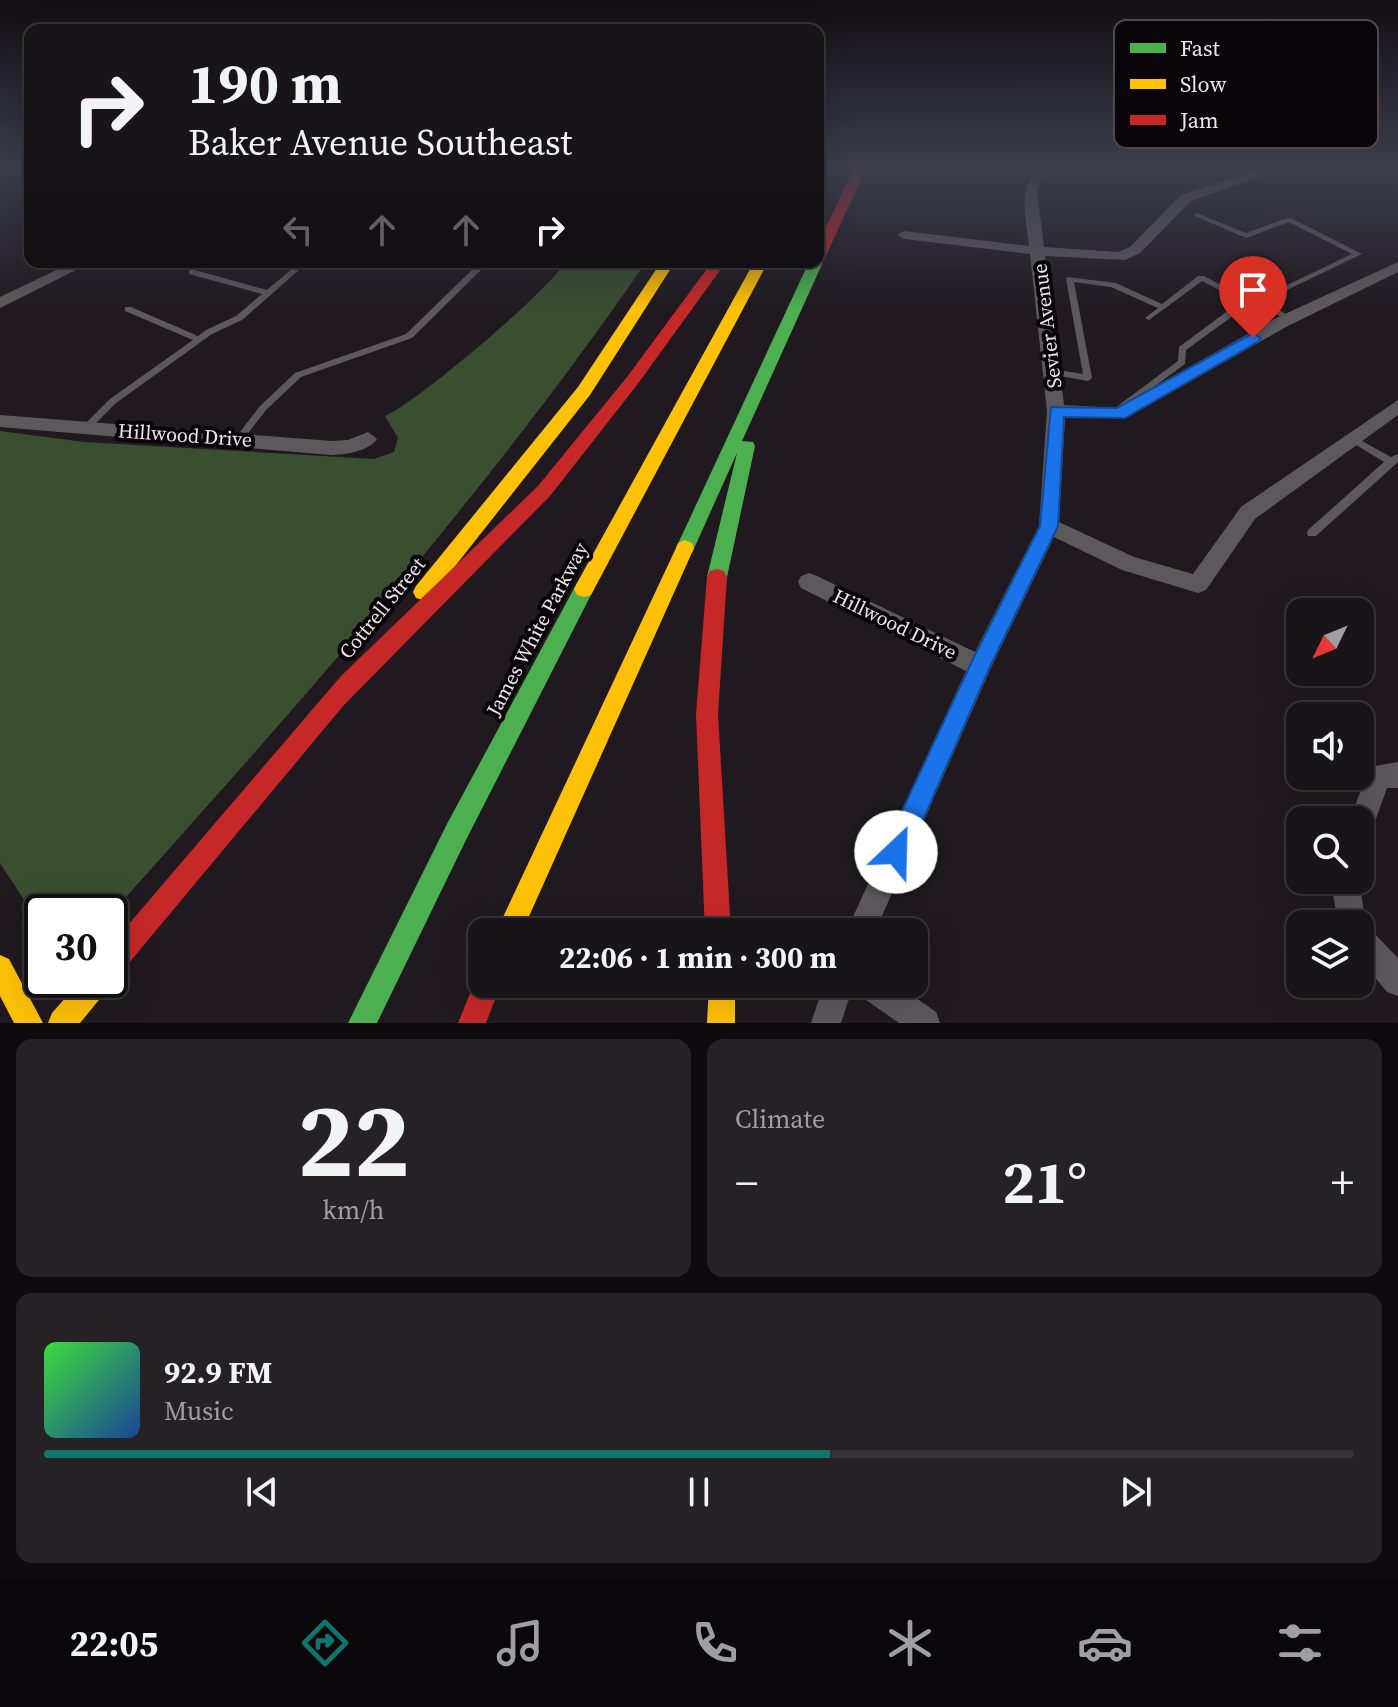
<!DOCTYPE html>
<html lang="en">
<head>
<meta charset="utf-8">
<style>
  body { margin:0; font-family:"Source Serif 4",serif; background:#252125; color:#f1f3f6; height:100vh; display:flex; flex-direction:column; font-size:30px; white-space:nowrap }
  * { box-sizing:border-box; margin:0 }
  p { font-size:26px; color:#9f9ea2 }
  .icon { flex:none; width:44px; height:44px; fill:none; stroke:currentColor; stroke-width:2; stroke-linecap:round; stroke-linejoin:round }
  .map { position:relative; height:1023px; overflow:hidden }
  .side { display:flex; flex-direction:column; gap:16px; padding:16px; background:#0d0b0d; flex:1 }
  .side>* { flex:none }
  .hud { position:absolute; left:24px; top:24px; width:800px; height:244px; border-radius:16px; box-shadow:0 8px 32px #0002,0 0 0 2px #363337; background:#181418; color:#f1f3f6; overflow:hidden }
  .needle { width:52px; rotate:227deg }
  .tools { position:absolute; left:1286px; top:598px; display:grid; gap:16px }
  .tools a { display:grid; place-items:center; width:88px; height:88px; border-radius:16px; background:#181418; box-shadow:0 8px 32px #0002,0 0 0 2px #363337; font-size:40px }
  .speed { position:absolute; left:24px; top:894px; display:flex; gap:16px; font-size:40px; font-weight:700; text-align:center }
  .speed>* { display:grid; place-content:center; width:104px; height:104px; border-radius:50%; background:#181418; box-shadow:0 8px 32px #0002,0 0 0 2px #363337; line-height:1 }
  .speed .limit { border:4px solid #111; border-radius:12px; background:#fff; color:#111 }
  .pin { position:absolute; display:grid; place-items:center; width:68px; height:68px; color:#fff; margin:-82px -34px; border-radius:50% 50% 50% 0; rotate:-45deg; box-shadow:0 0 8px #0007 }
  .pin .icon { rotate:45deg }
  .me { position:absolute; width:88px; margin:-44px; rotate:24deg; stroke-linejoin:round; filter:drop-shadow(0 0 6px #0008) }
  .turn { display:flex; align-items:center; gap:28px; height:168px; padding:0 32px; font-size:36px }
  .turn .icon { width:104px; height:104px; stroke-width:2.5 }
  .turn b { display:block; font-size:56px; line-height:68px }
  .lanes { display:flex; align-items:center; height:76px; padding:0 32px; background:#0003; justify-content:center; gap:40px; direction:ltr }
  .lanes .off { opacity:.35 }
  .big { font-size:60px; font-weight:700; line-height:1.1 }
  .side .widget { flex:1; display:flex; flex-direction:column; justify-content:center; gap:12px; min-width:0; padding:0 28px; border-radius:16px; background:#252125 }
  .side .dial { align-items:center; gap:0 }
  .dial b { font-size:104px; line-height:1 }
  .song { display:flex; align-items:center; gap:24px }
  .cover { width:96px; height:96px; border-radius:12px; background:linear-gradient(135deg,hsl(120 70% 55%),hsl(220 70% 35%)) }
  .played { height:8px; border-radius:4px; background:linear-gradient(90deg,#0f766e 60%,#363337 60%) }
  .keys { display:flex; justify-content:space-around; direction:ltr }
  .heat { display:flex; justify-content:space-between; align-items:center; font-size:44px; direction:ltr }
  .side .tiles { flex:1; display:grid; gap:16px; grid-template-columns:1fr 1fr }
  .widget:last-child { grid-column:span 2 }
  .trip { position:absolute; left:468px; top:918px; width:460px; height:80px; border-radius:16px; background:#181418; box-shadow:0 8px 32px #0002,0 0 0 2px #363337; font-weight:700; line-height:80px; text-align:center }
  .menu { display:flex; height:128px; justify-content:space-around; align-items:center; background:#0a080a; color:#9f9ea2 }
  .menu .icon { width:56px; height:56px }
  .menu .active { color:#0f766e }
  .menu b { font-size:36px; color:#f1f3f6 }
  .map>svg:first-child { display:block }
  .forest { fill:#394f30 }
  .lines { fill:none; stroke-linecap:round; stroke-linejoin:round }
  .lane { fill:#5c585b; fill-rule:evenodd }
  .street { fill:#5c585b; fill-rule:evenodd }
  .fast { fill:#4caf50; fill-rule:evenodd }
  .slow { fill:#ffc107; fill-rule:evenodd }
  .jam { fill:#c62828; fill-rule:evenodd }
  .route { fill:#1a73e8; stroke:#114b97; stroke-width:2 }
  .labels { text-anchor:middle; stroke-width:8; stroke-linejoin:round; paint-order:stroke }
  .street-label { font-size:20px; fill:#ede4eb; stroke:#090509 }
  .key { fill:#090509; stroke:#4d484d; stroke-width:2 }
  .key-label { font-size:22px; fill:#ede4eb }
</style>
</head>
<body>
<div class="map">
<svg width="1398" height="1023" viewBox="0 0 1398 1023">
  <rect width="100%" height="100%" fill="#201a20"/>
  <path class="forest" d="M 565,262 L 646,262 C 486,495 298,705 110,915 L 110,912 L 42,912 L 42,927 L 0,863 L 0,431 L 84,442 L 374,459 L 394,452 L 398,438 L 385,416 C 415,404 550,290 565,262 Z"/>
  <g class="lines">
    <path class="lane" d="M 1197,213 L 1246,233 L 1287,218 L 1291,218 L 1362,254 L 1264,301 L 1291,317 L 1292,319 L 1288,321 L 1254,301 L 1352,254 L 1289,222 L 1246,238 L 1195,216 L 1194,215 Z
      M 300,262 L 308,262 L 242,320 L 212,334 L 116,403 L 90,429 L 84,429 L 82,427 L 110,399 L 193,340 L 125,311 L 125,307 L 131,307 L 198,336 L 206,330 L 236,316 L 262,294 L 189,274 L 189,270 L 195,270 L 267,290 Z
      M 458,262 L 477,262 L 486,265 L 412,338 L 301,377 L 266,410 L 242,441 L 236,441 L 234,439 L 236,437 L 260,406 L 295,373 L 406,334 L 476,266 L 462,264 Z
      M 1198,276 L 1204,276 L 1252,302 L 1186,350 L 1185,364 L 1122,410 L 1119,411 L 1115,408 L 1178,361 L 1179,347 L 1241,301 L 1202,281 L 1149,320 L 1145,318 L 1158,308 L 1111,287 L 1074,282 L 1092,378 L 1088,381 L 1049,374 L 1048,372 L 1052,369 L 1083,374 L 1066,279 L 1067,277 L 1116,283 L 1162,304 Z
      M 1351,435 L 1391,457 L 1398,454 L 1398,462 L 1316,536 L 1308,536 L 1307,533 L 1308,530 L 1384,462 L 1348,440 L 1346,438 L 1348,436 Z"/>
    <path class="street" d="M 1041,166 L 1054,166 L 1041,179 L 1037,192 L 1044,247 L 1118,252 L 1130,247 L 1181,195 L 1271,166 L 1286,167 L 1191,201 L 1140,253 L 1125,260 L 1045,256 L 1064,405 L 1117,408 L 1274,319 L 1398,262 L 1398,272 L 1286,327 L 1126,418 L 1065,418 L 1059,522 L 1134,557 L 1193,574 L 1241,507 L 1398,400 L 1398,415 L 1255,519 L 1206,590 L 1198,593 L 1122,570 L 1054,537 L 990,670 L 875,932 L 846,932 L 966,671 L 801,588 L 798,582 L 801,576 L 809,573 L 817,576 L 975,652 L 1039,526 L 1047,411 L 1030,254 L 904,239 L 897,235 L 904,231 L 1029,246 C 1026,216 1016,188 1041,166 Z
      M 73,262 L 92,262 L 0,308 L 0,297 Z
      M 0,415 L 332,441 L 348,440 L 368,432 L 377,439 C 367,452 348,454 332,455 L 0,427 Z
      M 1398,762 L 1398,788 L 1387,788 L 1369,838 L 1360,842 L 1360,820 L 1350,820 L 1369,767 Z
      M 1331,880 L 1359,880 L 1366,925 L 1398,958 L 1398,996 L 1387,992 L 1360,959 L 1360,924 L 1338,924 Z
      M 824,984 L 854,984 L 841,1023 L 811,1023 Z
      M 855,984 L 896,984 L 936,1012 L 940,1023 L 899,1023 L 859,995 Z"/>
    <path class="fast" d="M 818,259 L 823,262 L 742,441 L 753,442 L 755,446 L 727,577 L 724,583 L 717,585 L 710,583 L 707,577 L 737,453 L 692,553 L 678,553 L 676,548 L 809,262 L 818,262 Z
      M 584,581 L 591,583 L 594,589 L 466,840 L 377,1023 L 348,1023 L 448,822 L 577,583 Z"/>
    <path class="slow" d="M 661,262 L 675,262 L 590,395 L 430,598 L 423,600 L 416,598 L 413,592 L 416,586 L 578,387 Z
      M 754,262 L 768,262 L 591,595 L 584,597 L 577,595 L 574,589 L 577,583 Z
      M 685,540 L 692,543 L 694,548 L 522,932 L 496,932 L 676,548 L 678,543 Z
      M 0,955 L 9,959 L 43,1023 L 14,1023 L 0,996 Z
      M 110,974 L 112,980 L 108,989 L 80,1023 L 48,1023 L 52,1013 L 81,980 L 110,980 Z
      M 709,984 L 735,984 L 735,1023 L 707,1023 Z"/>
    <path class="jam" d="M 855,166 L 867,166 L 825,258 L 818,262 L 818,244 Z
      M 712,262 L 726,262 L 637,385 L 550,496 L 344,705 L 119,975 L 110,979 L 110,946 L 341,676 L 538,486 L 627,377 Z
      M 717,569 L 724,571 L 727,577 L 718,714 L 731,932 L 705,932 L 696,714 L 707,577 L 710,571 Z
      M 482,973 L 482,984 L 501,984 L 486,1023 L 458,1023 L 478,974 Z"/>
  </g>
  <linearGradient id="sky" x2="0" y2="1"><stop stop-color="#120e12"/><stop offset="0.54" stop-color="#3c3e4e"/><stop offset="1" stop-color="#3c3e4e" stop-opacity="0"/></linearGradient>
  <rect width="1398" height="309" fill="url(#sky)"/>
  <path class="route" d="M 1253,333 L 1261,338 L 1259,341 L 1125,418 L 1064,417 L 1058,526 L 989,669 L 905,861 L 896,864 L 887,861 L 884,852 L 887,843 L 973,659 L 1040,526 L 1051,407 L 1117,408 Z"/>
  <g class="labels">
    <g class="street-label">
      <text transform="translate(1047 326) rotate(-97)" y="7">Sevier Avenue</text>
      <text transform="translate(185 435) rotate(4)" y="7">Hillwood Drive</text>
      <text transform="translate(382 608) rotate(-51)" y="7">Cottrell Street</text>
      <text transform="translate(895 624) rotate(26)" y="7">Hillwood Drive</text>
      <text transform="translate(537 629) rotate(-62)" y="7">James White Parkway</text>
    </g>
  </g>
  <rect x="1114" y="20" width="264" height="128" rx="12" class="key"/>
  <rect x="1130" y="43" width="36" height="10" fill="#4caf50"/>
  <rect x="1130" y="79" width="36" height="10" fill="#ffc107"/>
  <rect x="1130" y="115" width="36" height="10" fill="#c62828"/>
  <g class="key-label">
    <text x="1180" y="56">Fast</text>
    <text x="1180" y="92">Slow</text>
    <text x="1180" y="128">Jam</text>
  </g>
</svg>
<div class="tools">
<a><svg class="needle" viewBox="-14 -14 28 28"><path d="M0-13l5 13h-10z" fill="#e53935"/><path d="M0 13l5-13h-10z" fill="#9f9ea2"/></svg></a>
<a><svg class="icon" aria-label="sound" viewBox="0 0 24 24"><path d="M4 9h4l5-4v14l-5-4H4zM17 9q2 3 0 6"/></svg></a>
<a><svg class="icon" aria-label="search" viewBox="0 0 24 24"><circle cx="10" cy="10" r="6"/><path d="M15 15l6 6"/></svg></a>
<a><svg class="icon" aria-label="layers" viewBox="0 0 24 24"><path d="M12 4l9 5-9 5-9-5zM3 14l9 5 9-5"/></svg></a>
</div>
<div class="speed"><div class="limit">30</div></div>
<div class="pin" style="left:1253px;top:338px;background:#d93025"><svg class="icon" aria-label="arrive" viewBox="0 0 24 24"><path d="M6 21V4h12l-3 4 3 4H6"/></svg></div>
<svg class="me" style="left:896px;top:852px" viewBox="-20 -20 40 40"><circle r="19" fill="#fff"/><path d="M0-13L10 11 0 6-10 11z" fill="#1a73e8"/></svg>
<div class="trip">22:06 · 1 min · 300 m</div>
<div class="hud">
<div class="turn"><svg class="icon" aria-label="right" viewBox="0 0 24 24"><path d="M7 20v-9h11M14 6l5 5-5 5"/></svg><div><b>190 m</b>Baker Avenue Southeast</div></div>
<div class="lanes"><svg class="icon off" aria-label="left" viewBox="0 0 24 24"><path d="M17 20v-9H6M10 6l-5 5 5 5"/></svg><svg class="icon off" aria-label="ahead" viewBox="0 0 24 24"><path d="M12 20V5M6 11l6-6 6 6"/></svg><svg class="icon off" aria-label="ahead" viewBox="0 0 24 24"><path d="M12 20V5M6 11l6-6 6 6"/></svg><svg class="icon" aria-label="right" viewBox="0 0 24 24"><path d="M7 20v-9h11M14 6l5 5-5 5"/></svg></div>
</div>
</div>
<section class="side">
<div class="tiles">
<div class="widget dial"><b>22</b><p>km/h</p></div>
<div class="widget"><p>Climate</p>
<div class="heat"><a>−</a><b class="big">21°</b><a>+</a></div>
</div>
<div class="widget">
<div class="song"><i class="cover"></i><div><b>92.9 FM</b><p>Music</p></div></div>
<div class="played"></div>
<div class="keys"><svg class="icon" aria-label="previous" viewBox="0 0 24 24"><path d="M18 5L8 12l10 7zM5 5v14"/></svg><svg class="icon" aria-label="pause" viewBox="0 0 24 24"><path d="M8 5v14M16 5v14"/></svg><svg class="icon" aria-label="next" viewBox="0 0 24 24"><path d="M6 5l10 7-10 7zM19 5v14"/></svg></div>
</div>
</div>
</section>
<nav class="menu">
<b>22:05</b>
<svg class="icon active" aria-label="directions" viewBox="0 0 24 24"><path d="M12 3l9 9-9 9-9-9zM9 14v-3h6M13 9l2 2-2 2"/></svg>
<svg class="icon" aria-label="music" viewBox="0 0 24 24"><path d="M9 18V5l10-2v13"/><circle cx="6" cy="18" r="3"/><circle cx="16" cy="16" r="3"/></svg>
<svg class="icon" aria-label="phone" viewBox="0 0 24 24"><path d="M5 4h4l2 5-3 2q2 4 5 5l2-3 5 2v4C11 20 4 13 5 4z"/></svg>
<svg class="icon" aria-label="climate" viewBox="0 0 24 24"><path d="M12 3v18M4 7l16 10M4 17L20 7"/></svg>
<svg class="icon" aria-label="car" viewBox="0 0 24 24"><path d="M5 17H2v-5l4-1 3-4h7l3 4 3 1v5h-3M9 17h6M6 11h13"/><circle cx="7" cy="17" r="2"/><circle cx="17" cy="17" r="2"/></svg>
<svg class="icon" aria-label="filters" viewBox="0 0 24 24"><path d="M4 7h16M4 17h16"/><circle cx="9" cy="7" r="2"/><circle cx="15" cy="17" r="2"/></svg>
</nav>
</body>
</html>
